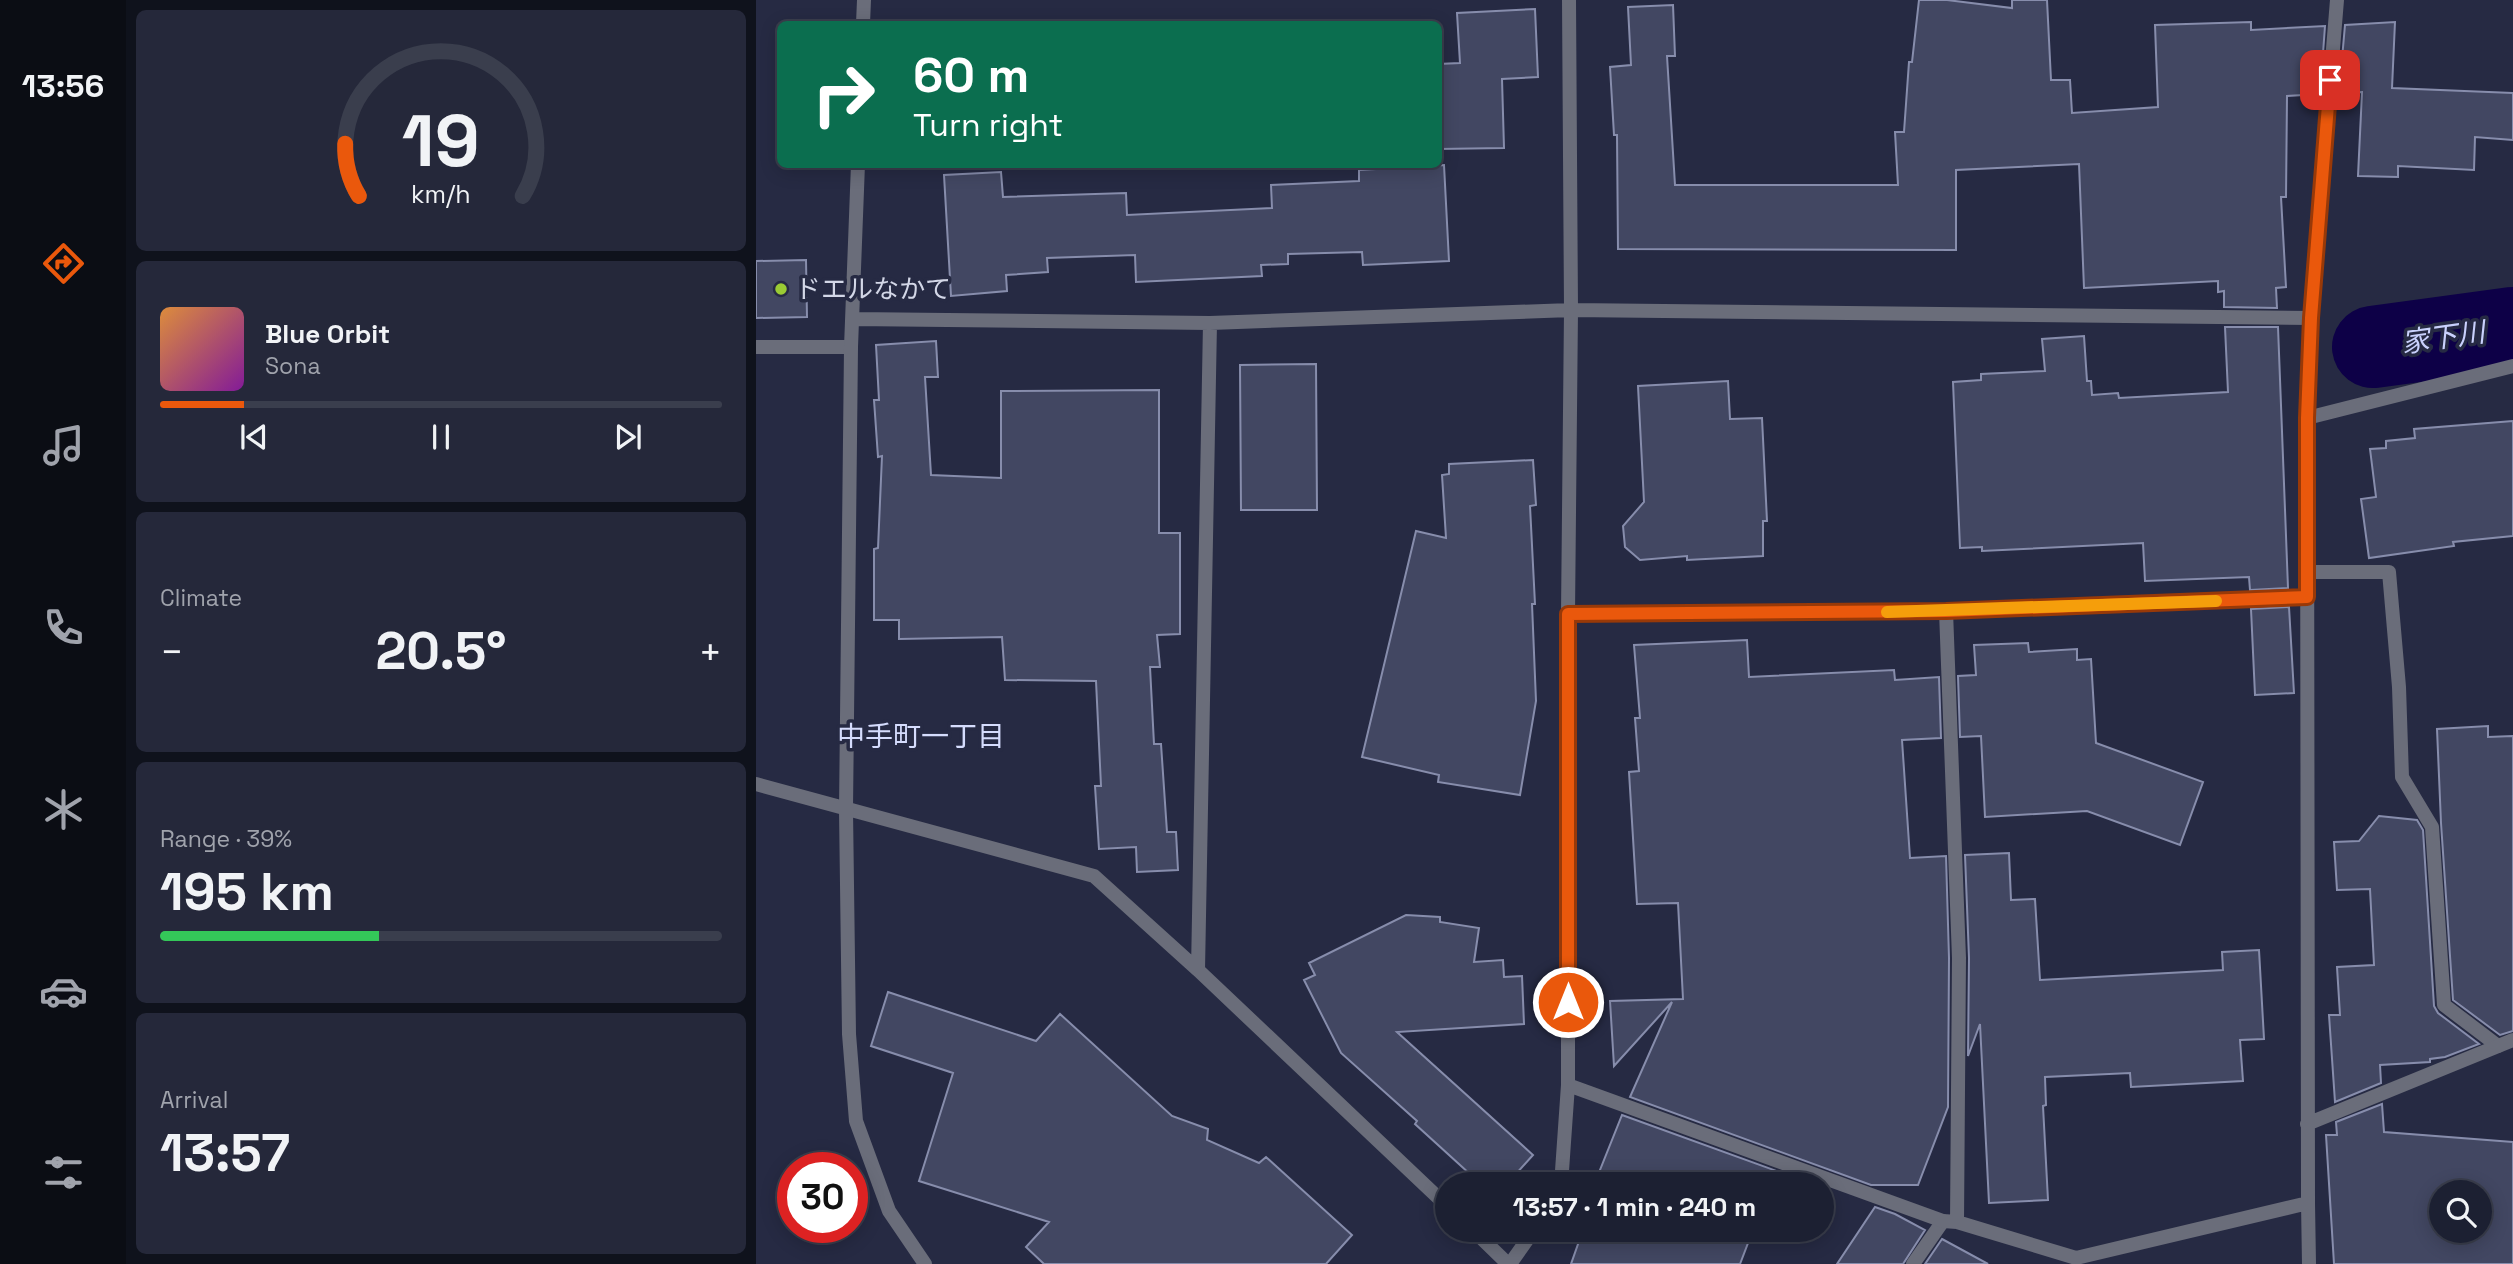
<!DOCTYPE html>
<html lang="en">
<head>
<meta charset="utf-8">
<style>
  body { margin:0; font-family:"Space Grotesk","Noto Sans JP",sans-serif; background:#25283a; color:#f1f3f6; height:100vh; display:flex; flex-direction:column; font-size:26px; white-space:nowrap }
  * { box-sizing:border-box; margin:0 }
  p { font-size:23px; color:#a0a3ac }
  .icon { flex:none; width:38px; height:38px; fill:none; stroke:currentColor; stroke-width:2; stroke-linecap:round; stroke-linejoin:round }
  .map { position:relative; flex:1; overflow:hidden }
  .side { display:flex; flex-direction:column; gap:10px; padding:10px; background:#0f121c; width:630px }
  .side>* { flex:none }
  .top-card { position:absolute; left:21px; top:21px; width:665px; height:147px; border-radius:10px; box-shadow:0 4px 18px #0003,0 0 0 2px #3a3e4d; background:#0b6e4f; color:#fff; overflow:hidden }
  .tools { position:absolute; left:1673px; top:1180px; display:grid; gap:14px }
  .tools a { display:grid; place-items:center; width:63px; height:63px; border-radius:50%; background:#1c2032; box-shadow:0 4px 18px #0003,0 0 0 2px #3a3e4d; font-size:35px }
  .speed { position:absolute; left:21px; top:1152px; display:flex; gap:14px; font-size:35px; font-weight:700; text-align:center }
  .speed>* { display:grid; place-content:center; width:91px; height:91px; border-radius:50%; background:#1c2032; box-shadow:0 4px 18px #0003,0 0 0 2px #3a3e4d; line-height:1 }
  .speed .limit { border:10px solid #d22; background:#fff; color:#111 }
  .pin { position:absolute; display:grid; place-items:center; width:60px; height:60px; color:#fff; margin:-30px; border-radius:14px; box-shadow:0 4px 10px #0006 }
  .me { position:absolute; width:77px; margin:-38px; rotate:0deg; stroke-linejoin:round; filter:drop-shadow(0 0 5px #0008) }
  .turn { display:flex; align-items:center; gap:24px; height:147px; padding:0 21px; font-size:32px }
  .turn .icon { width:91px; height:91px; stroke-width:2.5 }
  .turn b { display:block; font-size:49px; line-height:60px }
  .big { font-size:52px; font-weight:600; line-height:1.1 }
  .side .tile { flex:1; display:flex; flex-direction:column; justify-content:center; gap:10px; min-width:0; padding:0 24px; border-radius:10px; background:#25283a }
  .side .dial { align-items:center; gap:0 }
  .dial svg { height:182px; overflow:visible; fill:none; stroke:#3a3e4d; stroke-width:7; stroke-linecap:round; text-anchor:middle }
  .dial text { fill:#f1f3f6; stroke:none }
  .song { display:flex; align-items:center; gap:21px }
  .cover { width:84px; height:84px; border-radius:10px; background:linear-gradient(135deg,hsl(30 70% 55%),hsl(290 70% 35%)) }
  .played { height:7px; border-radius:4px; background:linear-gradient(90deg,#ea580c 15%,#3a3e4d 15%) }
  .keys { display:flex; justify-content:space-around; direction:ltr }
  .heat { display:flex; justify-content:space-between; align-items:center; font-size:38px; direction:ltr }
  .charge { height:10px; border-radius:5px; background:linear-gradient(90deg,#34c759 39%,#3a3e4d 0) }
  .trip { position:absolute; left:679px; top:1172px; width:399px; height:70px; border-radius:35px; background:#1c2032; box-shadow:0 4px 18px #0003,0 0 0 2px #3a3e4d; font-weight:600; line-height:70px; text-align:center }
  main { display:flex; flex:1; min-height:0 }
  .tabs { display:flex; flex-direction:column; width:126px; justify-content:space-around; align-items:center; background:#0b0d14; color:#a0a3ac }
  .tabs .icon { width:49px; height:49px }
  .tabs .active { color:#ea580c }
  .tabs b { font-size:32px; color:#f1f3f6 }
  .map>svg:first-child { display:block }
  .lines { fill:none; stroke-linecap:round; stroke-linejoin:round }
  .river { stroke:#0d0047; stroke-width:82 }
  .building { fill:#424762; stroke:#878dac; stroke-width:2; fill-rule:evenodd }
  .service { stroke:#6a6d7a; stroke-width:14 }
  .minor { stroke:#6a6d7a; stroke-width:14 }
  .route-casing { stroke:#983908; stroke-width:18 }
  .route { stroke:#ea580c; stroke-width:12 }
  .slow { stroke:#f59e0b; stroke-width:12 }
  .poi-dot { fill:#9acb34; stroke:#262a43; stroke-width:2.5 }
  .labels { text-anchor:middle; stroke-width:7; stroke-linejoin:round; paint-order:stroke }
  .poi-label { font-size:26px; fill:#d3d7e7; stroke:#262a43; text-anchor:start }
  .water-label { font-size:28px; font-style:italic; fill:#c9d1fc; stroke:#262a43 }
  .neighbourhood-label { font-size:28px; fill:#d5dcfd; stroke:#262a43 }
</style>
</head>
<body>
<main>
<nav class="tabs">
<b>13:56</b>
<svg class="icon active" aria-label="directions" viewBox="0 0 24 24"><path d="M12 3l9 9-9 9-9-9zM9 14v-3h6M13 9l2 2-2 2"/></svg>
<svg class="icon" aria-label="music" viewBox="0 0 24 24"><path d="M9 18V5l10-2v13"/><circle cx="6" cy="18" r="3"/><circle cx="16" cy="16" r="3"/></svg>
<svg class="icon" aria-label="phone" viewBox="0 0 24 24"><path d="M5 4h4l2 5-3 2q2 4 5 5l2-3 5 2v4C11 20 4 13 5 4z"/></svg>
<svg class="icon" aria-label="climate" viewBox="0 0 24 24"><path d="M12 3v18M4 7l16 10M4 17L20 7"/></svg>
<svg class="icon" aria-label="car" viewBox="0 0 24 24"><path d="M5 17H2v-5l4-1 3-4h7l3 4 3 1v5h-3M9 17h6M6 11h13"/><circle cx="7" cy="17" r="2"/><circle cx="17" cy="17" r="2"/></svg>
<svg class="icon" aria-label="filters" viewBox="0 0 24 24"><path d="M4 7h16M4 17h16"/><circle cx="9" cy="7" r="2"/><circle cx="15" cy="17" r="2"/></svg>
</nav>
<section class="side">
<div class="tile dial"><svg viewBox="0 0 100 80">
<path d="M14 69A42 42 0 1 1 86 69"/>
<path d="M14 69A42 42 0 0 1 8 46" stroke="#ea580c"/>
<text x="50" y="56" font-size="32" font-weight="700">19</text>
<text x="50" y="72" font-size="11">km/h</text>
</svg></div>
<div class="tile">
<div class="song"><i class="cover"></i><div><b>Blue Orbit</b><p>Sona</p></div></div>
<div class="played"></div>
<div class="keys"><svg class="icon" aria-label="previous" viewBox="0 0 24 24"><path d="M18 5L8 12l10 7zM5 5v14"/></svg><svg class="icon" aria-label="pause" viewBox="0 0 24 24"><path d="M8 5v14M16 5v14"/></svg><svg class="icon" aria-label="next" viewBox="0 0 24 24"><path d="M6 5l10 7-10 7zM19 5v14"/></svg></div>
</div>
<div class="tile"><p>Climate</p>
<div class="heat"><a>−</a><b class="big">20.5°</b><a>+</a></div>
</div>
<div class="tile"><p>Range · 39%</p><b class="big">195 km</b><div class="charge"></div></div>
<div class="tile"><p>Arrival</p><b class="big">13:57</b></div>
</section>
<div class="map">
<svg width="1757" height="1264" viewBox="0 0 1757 1264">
  <rect width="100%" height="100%" fill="#262a43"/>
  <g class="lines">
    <path class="river" d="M 1617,347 L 1757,328"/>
  </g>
  <path class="building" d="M 1163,0 L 1191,0 L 1256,8 L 1256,0 L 1291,0 L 1295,80 L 1314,80 L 1316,113 L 1402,107 L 1399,25 L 1495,22 L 1495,30 L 1569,26 L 1564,94 L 1531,96 L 1530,197 L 1525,197 L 1530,287 L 1520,288 L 1521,308 L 1468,307 L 1468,291 L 1462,292 L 1462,281 L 1328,288 L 1323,164 L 1200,170 L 1200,250 L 862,249 L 861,135 L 858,135 L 854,67 L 875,65 L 872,7 L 917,5 L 919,56 L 911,56 L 919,185 L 1142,185 L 1139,132 L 1148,132 L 1153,62 L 1156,62 Z
    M 779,9 L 782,77 L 746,79 L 748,148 L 682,149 L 682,64 L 704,63 L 701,13 Z
    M 1639,22 L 1636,88 L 1757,93 L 1757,140 L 1719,137 L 1718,170 L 1642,166 L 1642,177 L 1602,176 L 1606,92 L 1583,93 L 1589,25 Z
    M 688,165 L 693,261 L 607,265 L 606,252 L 532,254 L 532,264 L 505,265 L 506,276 L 380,282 L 379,255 L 291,258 L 292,272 L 250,275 L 251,291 L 195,296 L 188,175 L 245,172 L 247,197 L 370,193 L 371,215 L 516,208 L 515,185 L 603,181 L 603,170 Z
    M 50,260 L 51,317 L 0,318 L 0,261 Z
    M 1469,327 L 1522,327 L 1532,588 L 1494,590 L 1493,577 L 1389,581 L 1387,543 L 1226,551 L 1226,547 L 1204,548 L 1197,382 L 1225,380 L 1225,374 L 1289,371 L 1286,339 L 1328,336 L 1331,381 L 1335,381 L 1336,395 L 1362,393 L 1363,398 L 1472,392 Z
    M 180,341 L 182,377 L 169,377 L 175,475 L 245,478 L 245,391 L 403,390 L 403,533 L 424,533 L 424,634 L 401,635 L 404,667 L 394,667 L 398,744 L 405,744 L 411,832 L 420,832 L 422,870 L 381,872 L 380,847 L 343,849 L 339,786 L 345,786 L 340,681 L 249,680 L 246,637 L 143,639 L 143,620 L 118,620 L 118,549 L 122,548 L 126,456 L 122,457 L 118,400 L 123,400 L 120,345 Z
    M 560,364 L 561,510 L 485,510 L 484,365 Z
    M 972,381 L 974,419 L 1006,418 L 1011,521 L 1007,521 L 1007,556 L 931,560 L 931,556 L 884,560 L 869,547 L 867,526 L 888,502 L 882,386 Z
    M 1757,421 L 1757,536 L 1697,542 L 1698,546 L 1613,558 L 1605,499 L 1620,497 L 1614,449 L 1630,448 L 1630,441 L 1659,438 L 1658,429 Z
    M 777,460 L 780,505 L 774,506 L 779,604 L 776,604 L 780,701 L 764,795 L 682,782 L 683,775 L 606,757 L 660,531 L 690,538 L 686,475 L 693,474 L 693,464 Z
    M 1533,607 L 1538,693 L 1499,695 L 1495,609 Z
    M 991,640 L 993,677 L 1138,670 L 1139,680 L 1183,677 L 1185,738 L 1146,740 L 1154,858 L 1190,856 L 1193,958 L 1192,1107 L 1162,1185 L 1115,1185 L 874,1097 L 916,1002 L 858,1066 L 854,1001 L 927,999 L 922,903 L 881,904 L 873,772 L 883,771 L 879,718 L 884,718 L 878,645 Z
    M 1272,643 L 1273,652 L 1321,649 L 1321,660 L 1335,659 L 1340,743 L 1447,782 L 1424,845 L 1331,811 L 1229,817 L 1225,736 L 1204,737 L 1202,676 L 1220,675 L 1218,645 Z
    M 1732,726 L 1732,737 L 1757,736 L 1757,1031 L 1744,1035 L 1697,1000 L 1685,823 L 1681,729 Z
    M 1623,816 L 1661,820 L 1667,830 L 1678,1006 L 1682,1013 L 1723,1044 L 1689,1057 L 1674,1059 L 1674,1062 L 1624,1065 L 1625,1083 L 1579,1102 L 1573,1015 L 1584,1015 L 1581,967 L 1618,965 L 1614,889 L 1581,890 L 1578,842 L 1603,841 Z
    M 1253,853 L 1255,900 L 1279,899 L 1284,980 L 1467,970 L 1466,952 L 1503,950 L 1508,1039 L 1484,1040 L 1487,1081 L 1375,1087 L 1374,1073 L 1289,1077 L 1290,1105 L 1287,1106 L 1292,1200 L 1233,1203 L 1224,1024 L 1212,1056 L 1213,958 L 1209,855 Z
    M 650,915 L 684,917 L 684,922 L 723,928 L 718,962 L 747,960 L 748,977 L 766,976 L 768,1024 L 641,1032 L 777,1155 L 750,1185 L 726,1185 L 659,1124 L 661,1121 L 585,1053 L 548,980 L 559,975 L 553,963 Z
    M 132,992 L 280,1041 L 304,1014 L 416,1116 L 452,1129 L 451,1140 L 503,1163 L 510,1157 L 596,1235 L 570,1264 L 288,1264 L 270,1247 L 293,1222 L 163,1181 L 197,1073 L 115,1046 Z
    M 1626,1104 L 1628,1132 L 1757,1142 L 1757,1264 L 1578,1264 L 1570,1135 L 1581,1135 L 1580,1122 ZM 1685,1192 L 1724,1192 L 1724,1230 L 1685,1230 Z
    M 866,1115 L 1059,1185 L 838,1185 Z
    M 1119,1207 L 1139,1214 L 1169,1230 L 1147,1264 L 1081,1264 Z
    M 827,1230 L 997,1230 L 984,1264 L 815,1264 Z
    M 1186,1239 L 1232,1264 L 1169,1264 Z"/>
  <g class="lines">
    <path class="service" d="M 0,347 L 95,347
      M 1552,572 L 1633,572 L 1643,687 L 1646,777 L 1676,827 L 1688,1005 L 1742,1046
      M 1157,1264 L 1187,1221"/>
    <path class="minor" d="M 107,24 L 108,0
      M 102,164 L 95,347 L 90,810 L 93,1034 L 100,1121 L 133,1211 L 169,1264
      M 97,319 L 454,323 L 815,310 L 1555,318
      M 1551,418 L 1757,366
      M 1190,611 L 1203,958 L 1201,1222
      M 812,614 L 1190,611 L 1551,597
      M 0,784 L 338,876 L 442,970 L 691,1206
      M 442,970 L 454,323
      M 812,1085 L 1187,1221 L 1201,1222 L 1320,1258 L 1552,1203 L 1553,1264
      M 1551,1124 L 1757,1040
      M 805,1185 L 812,1085 L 812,614 L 815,310 L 813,0
      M 1552,1203 L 1551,418 L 1555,318 L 1581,0
      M 717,1230 L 752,1264
      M 754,1264 L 778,1230"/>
  </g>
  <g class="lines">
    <g class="route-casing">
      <path id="route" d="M 812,1002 L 812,614 L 1190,611 L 1551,597 L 1551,418 L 1555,318 L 1574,80"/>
    </g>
    <use href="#route" class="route"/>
    <path class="slow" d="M 1131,612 L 1460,601"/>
  </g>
  <circle class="poi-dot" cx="25" cy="289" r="7"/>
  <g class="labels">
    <g class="poi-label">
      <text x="39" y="298">ドエルなかて</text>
    </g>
    <g class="water-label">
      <text transform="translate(1687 337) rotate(-8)" y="10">家下川</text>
    </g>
    <g class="neighbourhood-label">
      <text x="165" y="746">中手町一丁目</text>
    </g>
  </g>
</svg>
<div class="tools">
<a><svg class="icon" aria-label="search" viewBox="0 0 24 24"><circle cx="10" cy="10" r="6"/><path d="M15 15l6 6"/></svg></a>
</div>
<div class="speed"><div class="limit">30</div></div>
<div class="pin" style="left:1574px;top:80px;background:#d93025"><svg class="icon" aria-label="arrive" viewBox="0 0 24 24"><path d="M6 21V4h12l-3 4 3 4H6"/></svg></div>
<svg class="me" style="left:812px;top:1002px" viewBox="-20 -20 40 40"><circle r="17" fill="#ea580c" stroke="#fff" stroke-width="3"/><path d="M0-11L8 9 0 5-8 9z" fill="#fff"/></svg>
<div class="trip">13:57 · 1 min · 240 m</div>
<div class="top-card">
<div class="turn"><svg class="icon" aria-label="right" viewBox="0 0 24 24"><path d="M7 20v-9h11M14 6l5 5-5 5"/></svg><div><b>60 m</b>Turn right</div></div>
</div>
</div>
</main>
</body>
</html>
